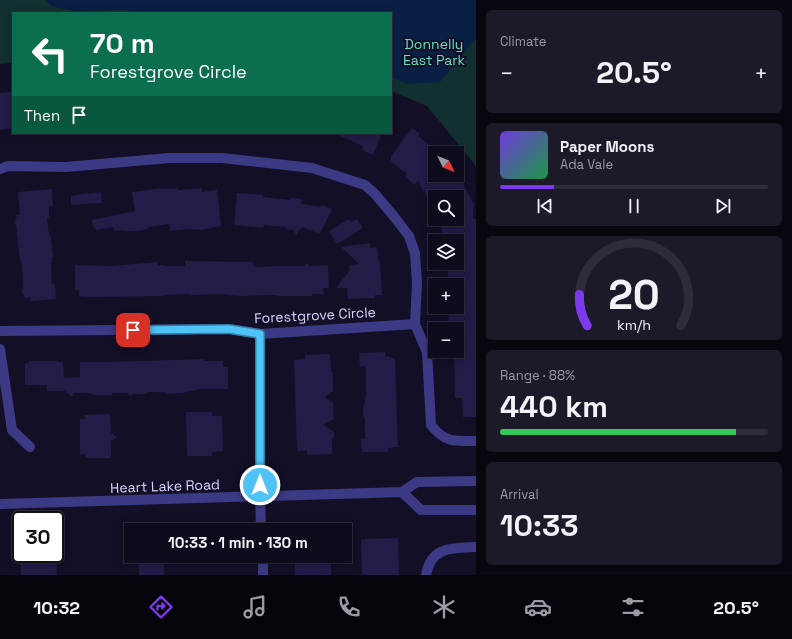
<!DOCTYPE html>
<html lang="en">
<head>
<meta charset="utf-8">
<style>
  body { margin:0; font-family:"Space Grotesk",sans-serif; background:#1c1929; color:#f1f3f6; height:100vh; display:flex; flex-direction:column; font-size:15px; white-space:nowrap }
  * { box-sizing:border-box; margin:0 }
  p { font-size:13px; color:#9b9ba3 }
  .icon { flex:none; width:22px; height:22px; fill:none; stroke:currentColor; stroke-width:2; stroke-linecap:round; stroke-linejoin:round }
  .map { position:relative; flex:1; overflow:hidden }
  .side { display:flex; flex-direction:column; gap:10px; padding:10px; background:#08060f; width:316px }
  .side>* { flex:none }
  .guide { position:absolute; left:12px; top:12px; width:380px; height:122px; border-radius:0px; box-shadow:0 2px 10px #0003,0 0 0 1px #2e2b3b; background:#0b6e4f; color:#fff; overflow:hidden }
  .needle { width:26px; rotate:133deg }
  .buttons { position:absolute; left:428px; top:146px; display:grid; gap:8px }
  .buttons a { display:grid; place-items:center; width:36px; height:36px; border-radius:0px; background:#0e0b1c; box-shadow:0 2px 10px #0003,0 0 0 1px #2e2b3b; font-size:20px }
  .speed { position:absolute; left:12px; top:511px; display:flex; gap:8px; font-size:20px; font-weight:700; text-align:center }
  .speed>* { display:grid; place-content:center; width:52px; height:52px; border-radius:50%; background:#0e0b1c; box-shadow:0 2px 10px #0003,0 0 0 1px #2e2b3b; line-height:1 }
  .speed .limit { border:2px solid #111; border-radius:6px; background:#fff; color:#111 }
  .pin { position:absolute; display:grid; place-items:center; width:34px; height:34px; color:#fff; margin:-17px; border-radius:8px; box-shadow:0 2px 6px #0006 }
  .me { position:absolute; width:44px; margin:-22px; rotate:0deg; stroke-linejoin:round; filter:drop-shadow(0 0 3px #0008) }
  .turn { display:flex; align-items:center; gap:14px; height:84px; padding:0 12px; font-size:18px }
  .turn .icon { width:52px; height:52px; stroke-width:2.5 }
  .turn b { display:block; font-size:28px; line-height:34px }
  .then { display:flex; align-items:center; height:38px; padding:0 12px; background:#0003; gap:8px; font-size:15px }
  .big { font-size:30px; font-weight:600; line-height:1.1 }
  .side .tile { flex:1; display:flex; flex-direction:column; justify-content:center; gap:6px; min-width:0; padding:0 14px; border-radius:6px; background:#1c1929 }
  .side .dial { align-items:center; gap:0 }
  .dial svg { height:104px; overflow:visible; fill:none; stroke:#2e2b3b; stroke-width:7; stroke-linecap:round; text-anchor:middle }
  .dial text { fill:#f1f3f6; stroke:none }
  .song { display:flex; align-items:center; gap:12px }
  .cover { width:48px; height:48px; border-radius:6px; background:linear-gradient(135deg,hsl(260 70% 55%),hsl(140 70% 35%)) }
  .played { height:4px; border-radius:2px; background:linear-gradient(90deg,#7c3aed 20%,#2e2b3b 20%) }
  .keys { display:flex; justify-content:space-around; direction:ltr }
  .heat { display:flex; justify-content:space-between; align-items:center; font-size:22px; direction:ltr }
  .charge { height:6px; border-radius:3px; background:linear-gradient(90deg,#34c759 88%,#2e2b3b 0) }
  .trip { position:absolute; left:124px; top:523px; width:228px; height:40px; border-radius:0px; background:#0e0b1c; box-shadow:0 2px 10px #0003,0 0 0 1px #2e2b3b; font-weight:600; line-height:40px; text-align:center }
  .dock { display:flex; height:64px; justify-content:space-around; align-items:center; background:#06040b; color:#9b9ba3 }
  .dock .icon { width:28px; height:28px }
  .dock .on { color:#7c3aed }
  .dock b { font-size:18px; color:#f1f3f6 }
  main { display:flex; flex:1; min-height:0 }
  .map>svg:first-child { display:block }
  .green { fill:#12302f }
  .water { fill:#0a1f44 }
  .building { fill:#241b47 }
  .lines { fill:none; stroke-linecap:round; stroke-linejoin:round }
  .minor { stroke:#3d3a85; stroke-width:10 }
  .tertiary { stroke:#3d3a85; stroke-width:10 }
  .route-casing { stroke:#337fa1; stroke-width:10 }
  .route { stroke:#4fc3f7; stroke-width:7 }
  .labels { text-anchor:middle; stroke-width:4; stroke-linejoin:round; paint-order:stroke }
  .park-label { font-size:14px; fill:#5fe0c0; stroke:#130f26 }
  .street-label { font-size:14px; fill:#d9d4ff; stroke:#130f26 }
</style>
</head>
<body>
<main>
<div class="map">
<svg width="476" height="575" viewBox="0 0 476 575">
  <rect width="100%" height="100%" fill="#130f26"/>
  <path class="green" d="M 0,0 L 476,0 L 476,166 L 427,106 L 391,91 L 391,13 L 13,13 L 13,63 L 0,64 Z"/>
  <path class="water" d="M 45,0 L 476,0 L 476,38 L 440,82 L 408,84 L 391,77 L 391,13 L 157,13 L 124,10 L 75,11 L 53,7 Z"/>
  <path class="building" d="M 6,92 L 13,92 L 13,128 L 0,130 L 0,93 Z
    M 412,128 L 419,133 L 419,137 L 435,149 L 435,183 L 449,175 L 457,175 L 457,172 L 474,204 L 473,219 L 476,219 L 476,417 L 463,417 L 462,398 L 455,398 L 454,351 L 457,351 L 457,329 L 449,329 L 448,307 L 457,307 L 457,285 L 448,285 L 448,263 L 461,263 L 457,255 L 457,241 L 445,241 L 441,227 L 437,219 L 457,219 L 457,197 L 435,197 L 435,213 L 418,181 L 414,185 L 405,176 L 407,174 L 391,161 L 391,156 Z
    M 333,133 L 382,133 L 373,155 L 362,150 L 363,146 Z
    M 163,188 L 163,189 L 177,188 L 178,190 L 202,188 L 202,192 L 217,190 L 221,226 L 201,230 L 190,229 L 170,231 L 169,224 L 148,227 L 148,229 L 137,231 L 124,231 L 124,230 L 114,231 L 113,227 L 96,230 L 93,227 L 92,220 L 135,211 L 132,192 Z
    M 52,189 L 53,206 L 49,207 L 49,217 L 47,219 L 49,235 L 51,237 L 53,257 L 52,257 L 52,263 L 51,263 L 52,284 L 55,284 L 56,299 L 31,301 L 31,297 L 25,298 L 22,293 L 22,290 L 23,288 L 22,264 L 20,261 L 16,224 L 15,222 L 17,215 L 20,215 L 18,192 Z
    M 101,192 L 102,203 L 71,205 L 71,196 L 88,193 L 88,194 Z
    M 237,193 L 263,195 L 263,197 L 290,200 L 290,198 L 302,199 L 301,204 L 321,207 L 322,205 L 332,209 L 320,234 L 302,227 L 296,235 L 294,230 L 286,229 L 286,227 L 264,225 L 263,228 L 234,225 Z
    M 349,219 L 351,222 L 357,219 L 363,228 L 337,244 L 329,231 Z
    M 370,243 L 370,248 L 377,247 L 379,262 L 380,262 L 382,295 L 375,295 L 375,298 L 348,299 L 347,288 L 336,288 L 350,270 L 349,265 L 359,264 L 341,247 Z
    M 185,261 L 252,262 L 255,267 L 279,266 L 305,266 L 307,263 L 310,266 L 328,265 L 329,288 L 323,288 L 324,294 L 312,294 L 312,296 L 277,296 L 277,295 L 240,296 L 227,295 L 227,294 L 190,295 L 190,294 L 164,295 L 164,296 L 93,297 L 79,296 L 79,290 L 75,290 L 75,265 L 112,266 L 158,262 L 158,265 L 164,265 L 164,266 L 185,266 Z
    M 385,352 L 385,357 L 390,356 L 390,358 L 395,358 L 398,447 L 388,448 L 388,452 L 362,452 L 361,439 L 365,439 L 365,418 L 363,416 L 363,408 L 365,403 L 365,397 L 366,397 L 366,366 L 360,367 L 359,353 Z
    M 330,354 L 331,371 L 333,372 L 333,391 L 325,397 L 333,403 L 334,419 L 323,425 L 334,432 L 334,437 L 332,439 L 332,454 L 307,455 L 307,450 L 297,451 L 294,360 L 305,359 L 305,355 Z
    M 204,359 L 204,361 L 223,361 L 223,367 L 228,367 L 228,389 L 201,389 L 185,392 L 184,393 L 165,394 L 165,392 L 148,392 L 147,394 L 133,394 L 131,396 L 127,393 L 112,393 L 112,395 L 93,395 L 90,393 L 74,393 L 72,397 L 65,391 L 47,391 L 47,385 L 25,385 L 25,363 L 29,363 L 29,361 L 57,361 L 57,362 L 63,362 L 64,378 L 80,377 L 80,362 L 108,362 Z
    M 186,412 L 212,412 L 212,416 L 222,416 L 223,451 L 212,452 L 212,456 L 187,456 Z
    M 110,414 L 111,433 L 117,437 L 111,441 L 111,458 L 85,458 L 85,454 L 80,454 L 80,419 L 85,419 L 84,415 Z
    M 398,538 L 399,575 L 362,575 L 361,539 Z
    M 20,554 L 56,554 L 57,575 L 21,575 Z
    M 138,556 L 164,556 L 164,575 L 139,575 Z
    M 295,556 L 331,556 L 331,575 L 295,575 Z"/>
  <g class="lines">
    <path class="minor" d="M 0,169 L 8,166 L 66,167 L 169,158 L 222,158 L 312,168 L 365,185 L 375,194 L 392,214 L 409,236 L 415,253 L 417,283 L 415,324 L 427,352 L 431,425 C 445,443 455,441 476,441
      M 0,331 L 229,329 L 260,334 L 415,324
      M 260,334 L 260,497 L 261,530
      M 0,349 L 12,430 L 30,447
      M 263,556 L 263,575
      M 426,575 C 431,546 453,548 476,547"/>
    <path class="tertiary" d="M 402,492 L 421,510 L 476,510
      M 0,504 L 402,492 L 417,482 L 476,481"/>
  </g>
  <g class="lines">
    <g class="route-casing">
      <path id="route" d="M 133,330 L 229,329 L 260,334 L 260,485"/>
    </g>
    <use href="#route" class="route"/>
  </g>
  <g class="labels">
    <g class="park-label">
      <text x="434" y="49">Donnelly<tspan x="434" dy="16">East Park</tspan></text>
    </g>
    <g class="street-label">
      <text transform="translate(315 315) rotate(-3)" y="5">Forestgrove Circle</text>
      <text transform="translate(165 486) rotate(-2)" y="5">Heart Lake Road</text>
    </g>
  </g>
</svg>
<div class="buttons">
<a><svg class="needle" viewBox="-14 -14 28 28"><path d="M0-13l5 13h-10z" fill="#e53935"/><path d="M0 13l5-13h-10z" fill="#9b9ba3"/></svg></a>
<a><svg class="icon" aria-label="search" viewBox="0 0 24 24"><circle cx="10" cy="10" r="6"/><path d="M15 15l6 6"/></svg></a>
<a><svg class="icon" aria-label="layers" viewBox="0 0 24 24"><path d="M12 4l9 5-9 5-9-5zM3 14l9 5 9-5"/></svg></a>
<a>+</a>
<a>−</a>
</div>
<div class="speed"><div class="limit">30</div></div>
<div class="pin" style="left:133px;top:330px;background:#d93025"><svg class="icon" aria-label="arrive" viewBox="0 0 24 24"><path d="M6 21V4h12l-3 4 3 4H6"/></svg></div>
<svg class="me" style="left:260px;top:485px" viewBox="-20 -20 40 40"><circle r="17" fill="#4fc3f7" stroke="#fff" stroke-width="3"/><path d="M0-11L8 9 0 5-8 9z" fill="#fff"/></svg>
<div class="trip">10:33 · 1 min · 130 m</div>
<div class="guide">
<div class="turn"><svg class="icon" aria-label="left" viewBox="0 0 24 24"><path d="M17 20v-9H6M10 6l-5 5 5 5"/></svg><div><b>70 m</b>Forestgrove Circle</div></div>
<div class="then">Then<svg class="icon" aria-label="arrive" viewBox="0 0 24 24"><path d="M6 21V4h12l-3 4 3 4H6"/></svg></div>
</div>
</div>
<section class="side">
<div class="tile"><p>Climate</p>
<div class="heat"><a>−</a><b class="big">20.5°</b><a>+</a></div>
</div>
<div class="tile">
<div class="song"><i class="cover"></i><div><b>Paper Moons</b><p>Ada Vale</p></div></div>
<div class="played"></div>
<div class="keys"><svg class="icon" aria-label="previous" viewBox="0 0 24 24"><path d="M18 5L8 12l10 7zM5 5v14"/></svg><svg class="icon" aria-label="pause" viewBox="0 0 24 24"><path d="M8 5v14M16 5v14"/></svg><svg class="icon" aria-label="next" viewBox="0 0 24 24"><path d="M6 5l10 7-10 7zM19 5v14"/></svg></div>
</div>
<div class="tile dial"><svg viewBox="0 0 100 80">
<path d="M14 69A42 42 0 1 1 86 69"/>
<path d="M14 69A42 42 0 0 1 8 45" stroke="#7c3aed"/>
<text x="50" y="56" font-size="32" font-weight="700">20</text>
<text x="50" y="72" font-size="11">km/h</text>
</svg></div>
<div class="tile"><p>Range · 88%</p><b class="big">440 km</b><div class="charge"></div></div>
<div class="tile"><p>Arrival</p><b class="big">10:33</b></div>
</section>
</main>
<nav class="dock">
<b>10:32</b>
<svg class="icon on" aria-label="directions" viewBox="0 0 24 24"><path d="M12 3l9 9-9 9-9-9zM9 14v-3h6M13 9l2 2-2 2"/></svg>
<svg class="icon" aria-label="music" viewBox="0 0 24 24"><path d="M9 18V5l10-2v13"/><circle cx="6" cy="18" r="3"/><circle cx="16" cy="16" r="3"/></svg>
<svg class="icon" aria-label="phone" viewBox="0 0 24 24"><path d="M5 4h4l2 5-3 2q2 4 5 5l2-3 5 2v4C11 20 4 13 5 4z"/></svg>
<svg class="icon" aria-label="climate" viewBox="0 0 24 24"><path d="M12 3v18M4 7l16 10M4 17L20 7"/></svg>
<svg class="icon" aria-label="car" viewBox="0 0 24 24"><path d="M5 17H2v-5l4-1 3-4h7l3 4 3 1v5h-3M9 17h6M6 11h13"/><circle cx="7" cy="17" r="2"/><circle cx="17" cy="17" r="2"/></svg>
<svg class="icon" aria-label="filters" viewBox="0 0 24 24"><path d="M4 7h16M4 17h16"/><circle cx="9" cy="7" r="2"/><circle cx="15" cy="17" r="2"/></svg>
<b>20.5°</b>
</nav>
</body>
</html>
